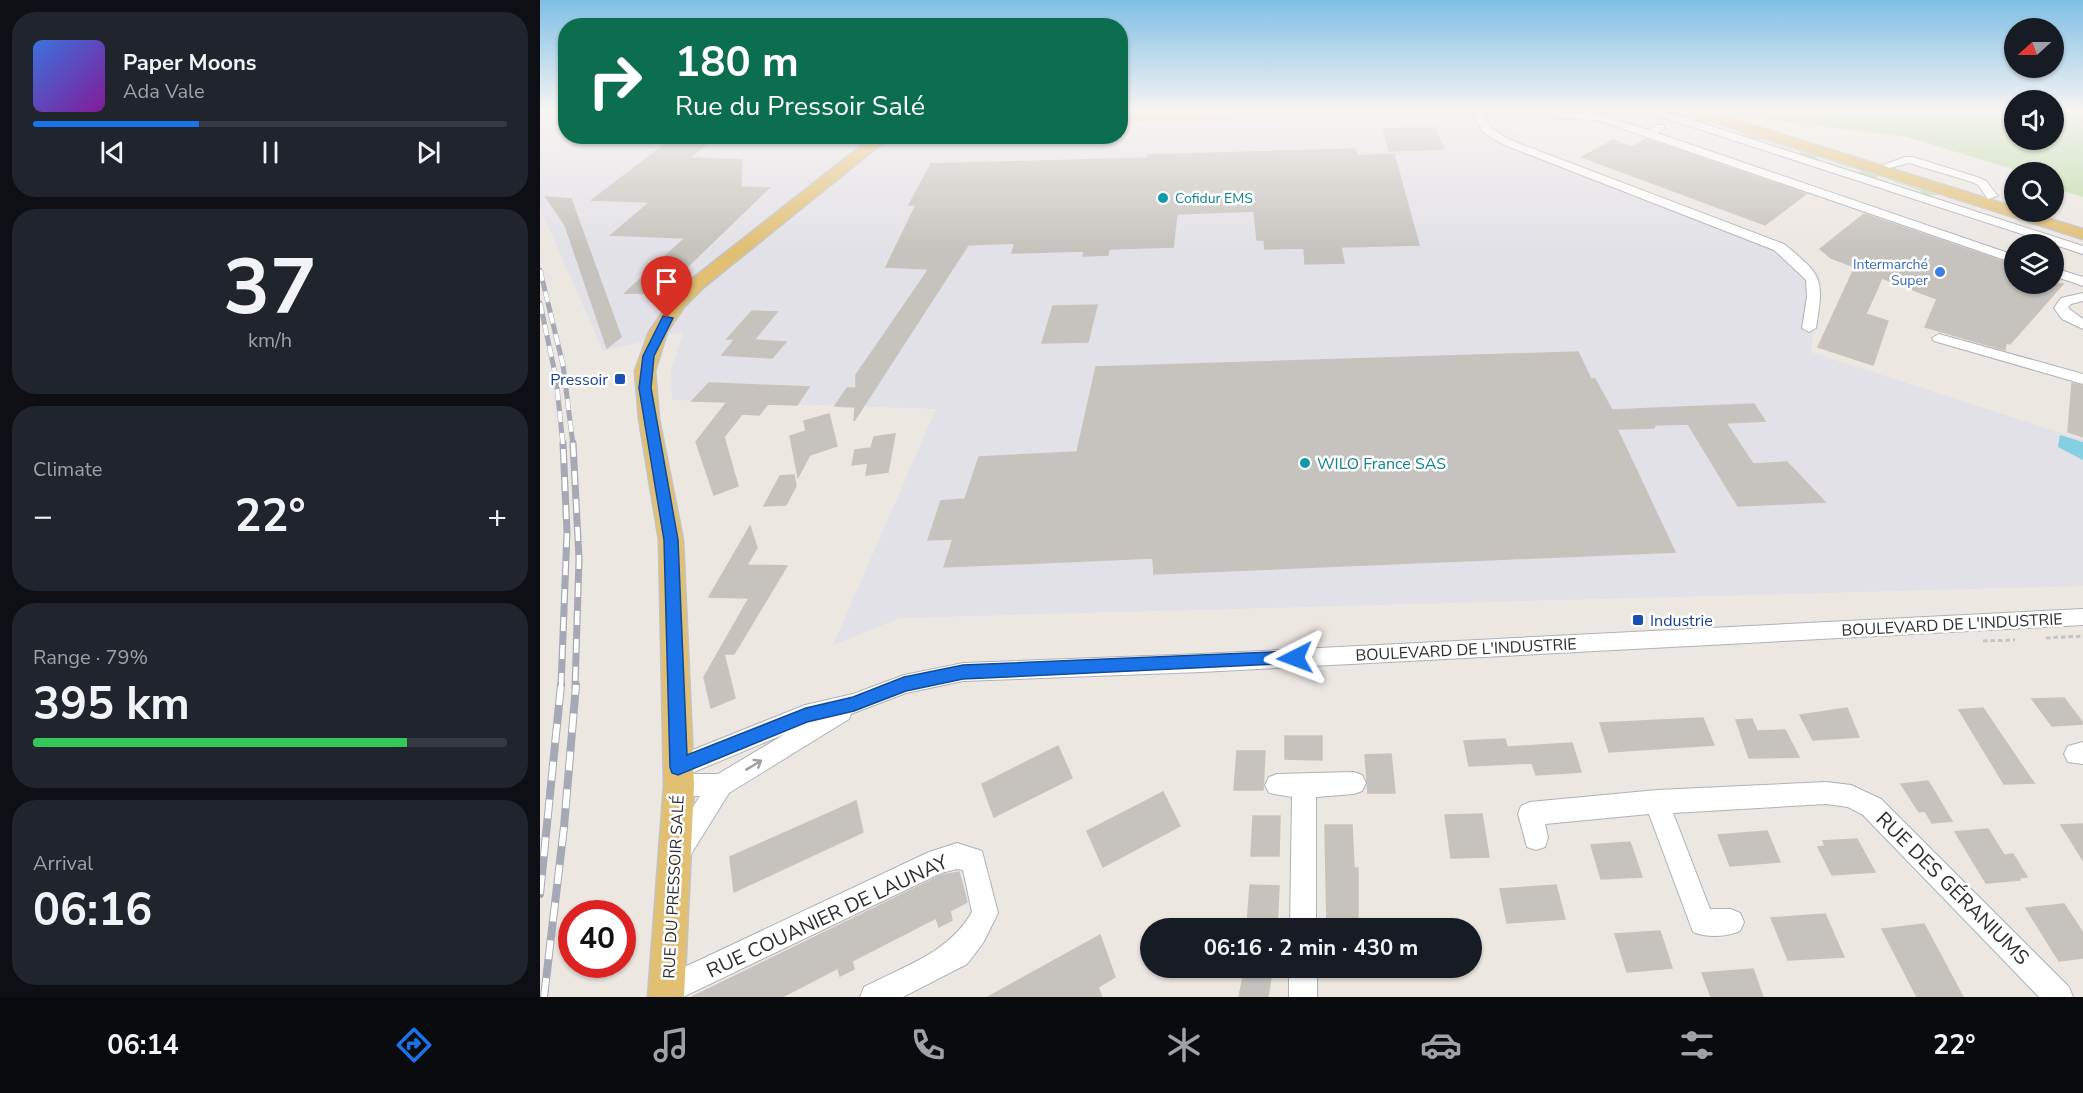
<!DOCTYPE html>
<html lang="en">
<head>
<meta charset="utf-8">
<style>
  body { margin:0; font-family:"Nunito Sans",sans-serif; background:#20242c; color:#f1f3f6; height:100vh; display:flex; flex-direction:column; font-size:22px; white-space:nowrap }
  * { box-sizing:border-box; margin:0 }
  p { font-size:20px; color:#9ea1a6 }
  .icon { flex:none; width:33px; height:33px; fill:none; stroke:currentColor; stroke-width:2; stroke-linecap:round; stroke-linejoin:round }
  .map { position:relative; flex:1; overflow:hidden }
  .details { display:flex; flex-direction:column; gap:12px; padding:12px; background:#0d0f14; width:540px }
  .details>* { flex:none }
  .hud { position:absolute; left:18px; top:18px; width:570px; height:126px; border-radius:24px; box-shadow:0 2px 4px #0004; background:#0b6e4f; color:#fff; overflow:hidden }
  .needle { width:39px; rotate:249deg }
  .buttons { position:absolute; left:1464px; top:18px; display:grid; gap:12px }
  .buttons a { display:grid; place-items:center; width:60px; height:60px; border-radius:50%; background:#171b24; box-shadow:0 2px 4px #0004; font-size:30px }
  .speed { position:absolute; left:18px; top:900px; display:flex; gap:12px; font-size:30px; font-weight:700; text-align:center }
  .speed>* { display:grid; place-content:center; width:78px; height:78px; border-radius:50%; background:#171b24; box-shadow:0 2px 4px #0004; line-height:1 }
  .speed .limit { border:9px solid #d22; background:#fff; color:#111 }
  .pin { position:absolute; display:grid; place-items:center; width:51px; height:51px; color:#fff; margin:-62px -26px; border-radius:50% 50% 50% 0; rotate:-45deg; box-shadow:0 0 6px #0007 }
  .pin .icon { rotate:45deg }
  .me { position:absolute; width:66px; margin:-33px; rotate:267deg; stroke-linejoin:round; filter:drop-shadow(0 0 4px #0008) }
  .turn { display:flex; align-items:center; gap:21px; height:126px; padding:0 18px; font-size:27px }
  .turn .icon { width:78px; height:78px; stroke-width:2.5 }
  .turn b { display:block; font-size:42px; line-height:51px }
  .big { font-size:45px; font-weight:700; line-height:1.1 }
  .details .widget { flex:1; display:flex; flex-direction:column; justify-content:center; gap:9px; min-width:0; padding:0 21px; border-radius:24px; background:#20242c }
  .details .dial { align-items:center; gap:0 }
  .dial b { font-size:78px; line-height:1 }
  .song { display:flex; align-items:center; gap:18px }
  .cover { width:72px; height:72px; border-radius:9px; background:linear-gradient(135deg,hsl(220 70% 55%),hsl(290 70% 35%)) }
  .played { height:6px; border-radius:3px; background:linear-gradient(90deg,#1a73e8 35%,#363941 35%) }
  .keys { display:flex; justify-content:space-around; direction:ltr }
  .heat { display:flex; justify-content:space-between; align-items:center; font-size:33px; direction:ltr }
  .charge { height:9px; border-radius:4px; background:linear-gradient(90deg,#34c759 79%,#363941 0) }
  .trip { position:absolute; left:600px; top:918px; width:342px; height:60px; border-radius:30px; background:#171b24; box-shadow:0 2px 4px #0004; font-weight:700; line-height:60px; text-align:center }
  .dock { display:flex; height:96px; justify-content:space-around; align-items:center; background:#090b0e; color:#9ea1a6 }
  .dock .icon { width:42px; height:42px }
  .dock .on { color:#1a73e8 }
  .dock b { font-size:27px; color:#f1f3f6 }
  main { display:flex; flex:1; min-height:0 }
  .map>svg:first-child { display:block }
  .industrial { fill:#e2e1e7 }
  .green { fill:#bcdca5 }
  .water { fill:#82d0e1 }
  .building { fill:#c6c2bd; stroke:#c8c3bb; stroke-width:1.5 }
  .lines { fill:none; stroke-linecap:round; stroke-linejoin:round }
  .minor-casing { stroke:#aeb1b8; stroke-width:2 }
  .major-casing { stroke:#c4c4c4; stroke-width:3 }
  .path { stroke:#c4c4c4; stroke-width:3; stroke-dasharray:4.5 3; stroke-linecap:butt }
  .minor { fill:#fff; fill-rule:evenodd }
  .major { fill:#e1bf73; fill-rule:evenodd }
  .rail-far2-casing { stroke:#a5a8b5; stroke-width:5 }
  .rail-far1-casing { stroke:#a5a8b5; stroke-width:7 }
  .rail-casing { stroke:#a5a8b5; stroke-width:8 }
  .rail-far2 { stroke:#fff; stroke-width:4; stroke-dasharray:11; stroke-linecap:butt }
  .rail-far1 { stroke:#fff; stroke-width:4.5; stroke-dasharray:14; stroke-linecap:butt }
  .rail { stroke:#fff; stroke-width:6; stroke-dasharray:19; stroke-linecap:butt }
  .oneway { stroke:#a0a0a0 }
  .route { fill:#1a73e8; stroke:#114b97; stroke-width:1.5 }
  .culture-dot { fill:#0f9aa8; stroke:#fff; stroke-width:2 }
  .shop-dot { fill:#3f7fe0; stroke:#fff; stroke-width:2 }
  .transit-dot { fill:#1a4fb4; stroke:#fff; stroke-width:2 }
  .labels { text-anchor:middle; stroke-width:5; stroke-linejoin:round; paint-order:stroke }
  .far-culture-label { font-size:14px; fill:#0d838f; stroke:#fff; text-anchor:start }
  .far-shop-label { font-size:14px; fill:#366cbe; stroke:#fff; text-anchor:end }
  .transit-label { font-size:16px; fill:#164399; stroke:#fff; text-anchor:end }
  .culture-label { font-size:16px; fill:#0d838f; stroke:#fff; text-anchor:start }
  .street-label { font-size:16px; fill:#2d2d2d; stroke:#fff }
  .near-street-label { font-size:20px; fill:#2d2d2d; stroke:#fff }
</style>
</head>
<body>
<main>
<section class="details">
<div class="widget">
<div class="song"><i class="cover"></i><div><b>Paper Moons</b><p>Ada Vale</p></div></div>
<div class="played"></div>
<div class="keys"><svg class="icon" aria-label="previous" viewBox="0 0 24 24"><path d="M18 5L8 12l10 7zM5 5v14"/></svg><svg class="icon" aria-label="pause" viewBox="0 0 24 24"><path d="M8 5v14M16 5v14"/></svg><svg class="icon" aria-label="next" viewBox="0 0 24 24"><path d="M6 5l10 7-10 7zM19 5v14"/></svg></div>
</div>
<div class="widget dial"><b>37</b><p>km/h</p></div>
<div class="widget"><p>Climate</p>
<div class="heat"><a>−</a><b class="big">22°</b><a>+</a></div>
</div>
<div class="widget"><p>Range · 79%</p><b class="big">395 km</b><div class="charge"></div></div>
<div class="widget"><p>Arrival</p><b class="big">06:16</b></div>
</section>
<div class="map">
<svg width="1543" height="997" viewBox="0 0 1543 997">
  <rect width="100%" height="100%" fill="#ede7e2"/>
  <path class="industrial" d="M 0,111 L 25,111 L 26,136 L 580,136 L 581,111 L 952,111 L 988,148 L 1244,245 L 1280,274 L 1271,352 L 1543,440 L 1543,586 L 360,618 L 293,645 L 396,409 L 132,400 L 131,371 L 143,332 L 63,351 L 0,208 Z"/>
  <path class="green" d="M 1116,111 L 1136,111 L 1398,195 L 1382,195 L 1381,191 L 1338,176 L 1334,180 L 1318,174 L 1321,171 L 1277,157 L 1273,160 L 1258,155 L 1261,152 L 1220,139 L 1216,141 L 1202,137 L 1205,134 L 1167,121 L 1162,124 L 1153,121 L 1156,118 L 1144,114 L 1138,117 Z
    M 1198,111 L 1474,111 L 1474,140 L 1514,140 L 1514,111 L 1543,111 L 1543,197 L 1514,188 L 1514,172 L 1482,172 L 1367,137 L 1224,119 Z"/>
  <path class="water" d="M 1520,435 L 1543,442 L 1543,460 L 1518,447 Z"/>
  <path class="building" d="M 895,128 L 904,149 L 849,151 L 843,129 Z
    M 136,136 L 178,136 L 149,158 L 202,160 L 201,187 L 229,188 L 119,294 L 85,293 L 145,238 L 71,235 L 110,202 L 52,200 Z
    M 1106,139 L 1266,194 L 1225,225 L 1042,157 L 1073,140 L 1092,147 Z
    M 815,149 L 817,156 L 854,154 L 879,245 L 801,247 L 804,263 L 765,264 L 764,248 L 725,249 L 724,240 L 717,240 L 714,211 L 637,214 L 633,247 L 569,249 L 568,255 L 543,256 L 544,251 L 472,253 L 475,243 L 428,245 L 314,421 L 315,407 L 295,406 L 307,388 L 316,388 L 316,375 L 389,269 L 346,267 L 376,205 L 369,205 L 391,164 L 608,158 L 608,155 Z
    M 6,197 L 31,199 L 81,337 L 67,348 L 25,225 Z
    M 1324,214 L 1474,265 L 1474,284 L 1523,284 L 1470,344 L 1466,343 L 1465,350 L 1385,327 L 1397,299 L 1342,278 L 1326,314 L 1348,321 L 1333,365 L 1278,347 L 1315,267 L 1291,258 L 1280,249 Z
    M 557,305 L 548,342 L 502,343 L 513,306 Z
    M 212,311 L 237,312 L 214,340 L 246,342 L 232,358 L 182,355 L 195,339 L 187,339 Z
    M 1038,352 L 1051,379 L 1055,379 L 1072,410 L 1214,404 L 1225,421 L 1186,423 L 1213,464 L 1247,462 L 1285,502 L 1198,506 L 1148,424 L 1115,425 L 1114,428 L 1077,429 L 1135,552 L 614,574 L 613,558 L 404,567 L 413,539 L 388,540 L 401,501 L 425,499 L 439,457 L 537,452 L 556,367 Z
    M 169,383 L 269,387 L 257,405 L 228,404 L 219,415 L 202,414 L 184,437 L 198,486 L 174,495 L 156,442 L 187,402 L 152,401 Z
    M 1532,383 L 1543,386 L 1543,437 L 1528,432 Z
    M 289,414 L 297,446 L 270,455 L 258,477 L 250,436 L 266,431 L 264,421 Z
    M 355,434 L 348,472 L 326,475 L 328,463 L 312,465 L 315,450 L 331,448 L 334,437 Z
    M 254,475 L 256,486 L 246,505 L 224,506 L 240,476 Z
    M 210,526 L 217,548 L 207,565 L 247,566 L 194,654 L 184,654 L 195,698 L 171,708 L 164,677 L 209,598 L 169,597 Z
    M 1524,698 L 1543,723 L 1543,724 L 1512,726 L 1492,699 Z
    M 1307,708 L 1319,737 L 1273,740 L 1260,715 Z
    M 1443,708 L 1466,742 L 1494,783 L 1464,784 L 1419,710 Z
    M 1163,718 L 1174,745 L 1069,752 L 1060,723 Z
    M 1212,719 L 1217,731 L 1245,730 L 1259,757 L 1209,758 L 1196,720 Z
    M 745,736 L 782,736 L 782,760 L 745,759 Z
    M 965,739 L 967,747 L 1032,743 L 1041,772 L 996,775 L 992,763 L 929,766 L 924,741 Z
    M 518,746 L 532,778 L 454,817 L 442,784 Z
    M 697,751 L 725,751 L 723,790 L 694,790 Z
    M 851,754 L 855,793 L 828,793 L 825,755 Z
    M 1388,781 L 1412,821 L 1392,823 L 1385,811 L 1379,812 L 1361,784 Z
    M 623,792 L 640,826 L 563,867 L 547,831 Z
    M 316,801 L 323,832 L 194,892 L 190,857 Z
    M 942,814 L 949,857 L 911,858 L 905,815 Z
    M 713,816 L 740,816 L 739,856 L 711,856 Z
    M 1543,824 L 1543,860 L 1521,825 Z
    M 785,825 L 812,825 L 814,868 L 818,868 L 818,928 L 787,928 Z
    M 1448,829 L 1464,855 L 1473,854 L 1487,877 L 1479,878 L 1480,880 L 1446,883 L 1415,832 Z
    M 1227,831 L 1240,862 L 1190,866 L 1178,835 Z
    M 1317,839 L 1335,872 L 1292,875 L 1278,847 L 1285,846 L 1283,841 Z
    M 1090,842 L 1102,877 L 1061,879 L 1051,845 Z
    M 419,872 L 427,902 L 410,911 L 412,920 L 399,927 L 396,918 L 312,961 L 314,969 L 300,976 L 298,968 L 242,997 L 152,997 L 402,875 Z
    M 710,885 L 739,886 L 737,928 L 707,928 Z
    M 1016,885 L 1025,919 L 967,923 L 960,889 Z
    M 1524,904 L 1543,933 L 1543,958 L 1519,961 L 1486,908 Z
    M 1285,914 L 1304,957 L 1248,960 L 1231,918 Z
    M 1384,924 L 1423,997 L 1377,997 L 1342,929 Z
    M 1120,931 L 1132,968 L 1087,972 L 1075,934 Z
    M 560,935 L 575,977 L 558,987 L 562,997 L 448,997 Z
    M 1213,969 L 1223,997 L 1171,997 L 1162,973 Z
    M 704,972 L 731,977 L 728,997 L 699,997 Z"/>
  <g class="lines">
    <g class="minor-casing">
      <path id="minor" d="M 931,111 L 941,111 L 951,128 L 970,140 L 1244,244 C 1283,276 1284,278 1276,328 L 1269,332 L 1262,328 L 1267,297 L 1266,280 L 1234,250 L 962,144 L 943,132 Z
        M 1003,111 L 1058,114 L 1108,130 L 1116,125 L 1124,125 L 1124,129 L 1117,133 L 1474,255 L 1474,263 L 1057,120 L 1026,119 Z
        M 1095,111 L 1113,111 L 1143,117 L 1543,246 L 1543,254 L 1137,122 Z
        M 1365,157 L 1373,157 L 1440,178 L 1446,181 L 1458,196 L 1448,199 L 1438,185 L 1432,182 L 1369,163 L 1349,168 L 1343,165 Z
        M 1514,268 L 1543,277 L 1543,286 L 1514,276 Z
        M 1543,293 L 1543,301 L 1531,304 L 1528,308 L 1543,319 L 1543,329 L 1522,319 L 1514,308 L 1521,298 Z
        M 1399,334 L 1543,374 L 1543,384 L 1394,341 L 1392,338 Z
        M 1543,609 L 1543,625 L 661,672 L 423,681 L 366,693 L 311,714 L 309,719 L 189,793 L 148,859 L 139,863 L 130,859 L 126,850 L 160,796 L 139,796 L 131,793 L 127,785 L 133,776 L 126,767 L 130,759 L 265,705 L 313,694 L 364,675 L 423,663 L 661,654 ZM 245,734 L 178,774 L 149,774 Z
        M 1543,742 L 1543,764 L 1528,762 L 1524,754 L 1528,746 Z
        M 814,772 L 822,775 L 826,783 L 822,791 L 814,794 L 776,797 L 776,928 L 750,928 L 752,797 L 729,793 L 725,785 L 729,777 L 737,774 Z
        M 1286,782 L 1311,785 L 1341,799 L 1529,987 L 1533,997 L 1499,997 L 1323,815 L 1308,807 L 1286,804 L 1133,813 L 1170,909 L 1191,909 L 1200,913 L 1204,922 L 1200,931 C 1186,937 1167,938 1153,932 L 1109,814 L 1005,824 L 1008,838 L 1005,847 L 996,850 L 987,847 L 978,814 L 981,806 L 990,802 L 1117,790 Z
        M 417,843 L 442,851 L 458,913 L 443,943 L 427,964 L 363,997 L 320,997 L 324,987 C 364,966 409,953 432,912 L 423,870 L 417,869 L 401,873 L 143,997 L 116,997 L 113,990 L 117,980 L 389,852 Z
        M 749,968 L 777,968 L 777,997 L 749,997 Z"/>
    </g>
    <g class="major-casing">
      <path id="major" d="M 666,111 L 794,111 L 788,115 L 580,121 L 580,113 Z
        M 1149,111 L 1167,111 L 1474,207 L 1474,212 L 1488,212 L 1543,229 L 1543,239 L 1150,114 Z
        M 339,136 L 358,136 L 336,148 L 164,287 L 144,307 L 127,332 L 115,371 L 119,419 L 143,540 L 154,785 L 144,997 L 108,997 L 124,785 L 119,540 L 99,419 L 95,371 L 109,332 L 131,300 L 152,279 L 326,142 Z"/>
    </g>
    <path class="path" d="M 1506,638 L 1543,636
      M 1443,641 L 1475,640"/>
    <use href="#minor" class="minor"/>
    <use href="#major" class="major"/>
    <g class="rail-far2-casing">
      <path id="rail-far2" d="M 0,270 L 23,365 L 33,445
        M 0,303 L 16,378 L 23,445"/>
    </g>
    <g class="rail-far1-casing">
      <path id="rail-far1" d="M 33,443 L 39,559 L 35,687
        M 21,687 L 27,532 L 23,443"/>
    </g>
    <g class="rail-casing">
      <path id="rail" d="M 0,894 L 21,685
        M 4,997 L 24,827 L 36,685"/>
    </g>
    <use href="#rail-far2" class="rail-far2"/>
    <use href="#rail-far1" class="rail-far1"/>
    <use href="#rail" class="rail"/>
  </g>
  <defs><path id="oneway-shaft" d="M-6 0H5M1.5-3L5.5 0L1.5 3" fill="none" stroke-width="1.6" stroke-linecap="round" stroke-linejoin="round" transform="scale(1.5)"/></defs>
  <use class="oneway" href="#oneway-shaft" transform="translate(214 765) rotate(-31)"/>
  <linearGradient id="sky" x2="0" y2="1"><stop stop-color="#7fbfe5"/><stop offset="0.44" stop-color="#f7f4f2"/><stop offset="1" stop-color="#f7f4f2" stop-opacity="0"/></linearGradient>
  <rect width="1543" height="250" fill="url(#sky)"/>
  <path class="route" d="M 123,316 L 133,318 L 114,356 L 111,388 L 138,540 L 147,755 L 266,708 L 313,697 L 364,677 L 423,665 L 755,651 L 761,653 L 763,658 L 761,663 L 423,679 L 366,691 L 314,711 L 267,722 L 138,775 L 132,773 L 130,767 L 124,540 L 99,388 L 103,356 Z"/>
  <g class="culture-dot">
    <circle cx="623" cy="198" r="6"/>
    <circle cx="765" cy="463" r="6"/>
  </g>
  <circle class="shop-dot" cx="1400" cy="272" r="6"/>
  <g class="transit-dot">
    <rect x="74" y="373" width="12" height="12" rx="3"/>
    <rect x="1092" y="614" width="12" height="12" rx="3"/>
  </g>
  <g class="labels">
    <g class="far-culture-label">
      <text x="635" y="203">Cofidur EMS</text>
    </g>
    <g class="far-shop-label">
      <text x="1388" y="269">Intermarché<tspan x="1388" dy="16">Super</tspan></text>
    </g>
    <g class="transit-label">
      <text x="68" y="385">Pressoir</text>
      <text x="1110" y="626" text-anchor="start">Industrie</text>
    </g>
    <g class="culture-label">
      <text x="777" y="469">WILO France SAS</text>
    </g>
    <g class="street-label">
      <text transform="translate(1412 624) rotate(-3)" y="6">BOULEVARD DE L'INDUSTRIE</text>
      <text transform="translate(926 649) rotate(-3)" y="6">BOULEVARD DE L'INDUSTRIE</text>
      <text transform="translate(133 887) rotate(-87)" y="6">RUE DU PRESSOIR SALÉ</text>
    </g>
    <g class="near-street-label">
      <text transform="translate(1413 888) rotate(45)" y="7">RUE DES GÉRANIUMS</text>
      <text transform="translate(287 916) rotate(-25)" y="7">RUE COUANIER DE LAUNAY</text>
    </g>
  </g>
</svg>
<div class="buttons">
<a><svg class="needle" viewBox="-14 -14 28 28"><path d="M0-13l5 13h-10z" fill="#e53935"/><path d="M0 13l5-13h-10z" fill="#9ea1a6"/></svg></a>
<a><svg class="icon" aria-label="sound" viewBox="0 0 24 24"><path d="M4 9h4l5-4v14l-5-4H4zM17 9q2 3 0 6"/></svg></a>
<a><svg class="icon" aria-label="search" viewBox="0 0 24 24"><circle cx="10" cy="10" r="6"/><path d="M15 15l6 6"/></svg></a>
<a><svg class="icon" aria-label="layers" viewBox="0 0 24 24"><path d="M12 4l9 5-9 5-9-5zM3 14l9 5 9-5"/></svg></a>
</div>
<div class="speed"><div class="limit">40</div></div>
<div class="pin" style="left:127px;top:318px;background:#d93025"><svg class="icon" aria-label="arrive" viewBox="0 0 24 24"><path d="M6 21V4h12l-3 4 3 4H6"/></svg></div>
<svg class="me" style="left:755px;top:658px" viewBox="-20 -20 40 40"><path d="M0-17L14 15 0 8-14 15z" fill="#1a73e8" stroke="#fff" stroke-width="4"/></svg>
<div class="trip">06:16 · 2 min · 430 m</div>
<div class="hud">
<div class="turn"><svg class="icon" aria-label="right" viewBox="0 0 24 24"><path d="M7 20v-9h11M14 6l5 5-5 5"/></svg><div><b>180 m</b>Rue du Pressoir Salé</div></div>
</div>
</div>
</main>
<nav class="dock">
<b>06:14</b>
<svg class="icon on" aria-label="directions" viewBox="0 0 24 24"><path d="M12 3l9 9-9 9-9-9zM9 14v-3h6M13 9l2 2-2 2"/></svg>
<svg class="icon" aria-label="music" viewBox="0 0 24 24"><path d="M9 18V5l10-2v13"/><circle cx="6" cy="18" r="3"/><circle cx="16" cy="16" r="3"/></svg>
<svg class="icon" aria-label="phone" viewBox="0 0 24 24"><path d="M5 4h4l2 5-3 2q2 4 5 5l2-3 5 2v4C11 20 4 13 5 4z"/></svg>
<svg class="icon" aria-label="climate" viewBox="0 0 24 24"><path d="M12 3v18M4 7l16 10M4 17L20 7"/></svg>
<svg class="icon" aria-label="car" viewBox="0 0 24 24"><path d="M5 17H2v-5l4-1 3-4h7l3 4 3 1v5h-3M9 17h6M6 11h13"/><circle cx="7" cy="17" r="2"/><circle cx="17" cy="17" r="2"/></svg>
<svg class="icon" aria-label="filters" viewBox="0 0 24 24"><path d="M4 7h16M4 17h16"/><circle cx="9" cy="7" r="2"/><circle cx="15" cy="17" r="2"/></svg>
<b>22°</b>
</nav>
</body>
</html>
